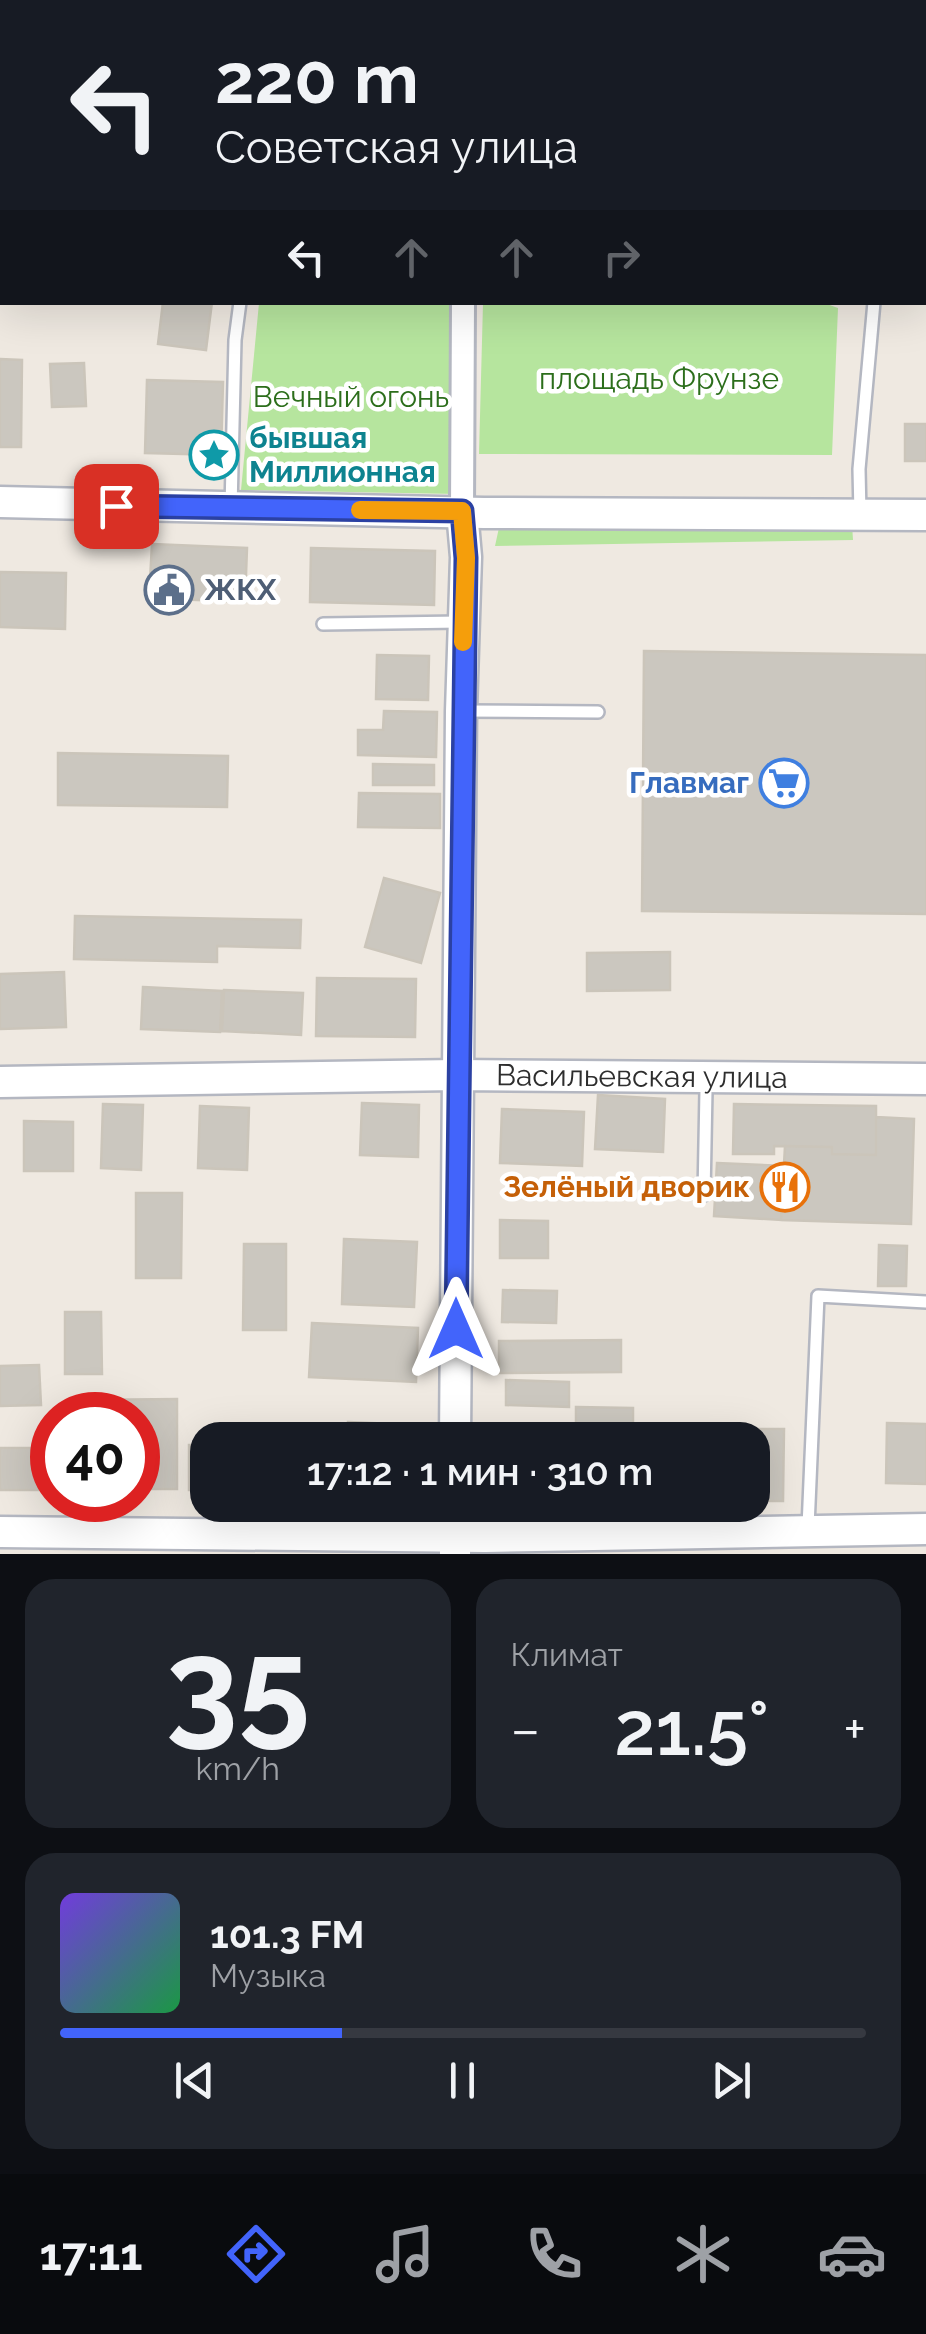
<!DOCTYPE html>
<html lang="ru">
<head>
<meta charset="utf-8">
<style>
  body { margin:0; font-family:Raleway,sans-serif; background:#20242c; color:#f1f3f6; height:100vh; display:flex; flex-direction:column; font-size:38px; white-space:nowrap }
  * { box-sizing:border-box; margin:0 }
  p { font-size:32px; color:#9ea1a6 }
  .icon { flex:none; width:55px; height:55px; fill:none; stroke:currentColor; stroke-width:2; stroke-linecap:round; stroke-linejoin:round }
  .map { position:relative; height:1554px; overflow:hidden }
  .panel { display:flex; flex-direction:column; gap:25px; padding:25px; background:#0d0f14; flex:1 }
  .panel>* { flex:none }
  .hud { position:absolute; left:0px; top:0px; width:928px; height:305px; box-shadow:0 10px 40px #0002; background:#171b24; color:#f1f3f6; overflow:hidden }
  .speed { position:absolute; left:30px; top:1392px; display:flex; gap:20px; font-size:50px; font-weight:700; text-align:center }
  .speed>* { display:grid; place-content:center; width:130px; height:130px; border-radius:50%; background:#171b24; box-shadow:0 10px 40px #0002; line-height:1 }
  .speed .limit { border:15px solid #d22; background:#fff; color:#111 }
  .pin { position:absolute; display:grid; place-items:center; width:85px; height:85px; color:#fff; margin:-42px; border-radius:20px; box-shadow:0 5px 15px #0006 }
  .me { position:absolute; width:110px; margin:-55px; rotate:0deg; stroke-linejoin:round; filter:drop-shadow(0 0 8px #0008) }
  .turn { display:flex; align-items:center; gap:35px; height:210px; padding:0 50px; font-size:45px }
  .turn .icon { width:130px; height:130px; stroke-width:2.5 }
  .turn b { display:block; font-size:70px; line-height:85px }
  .lanes { display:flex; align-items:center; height:95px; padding:0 50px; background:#0003; justify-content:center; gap:50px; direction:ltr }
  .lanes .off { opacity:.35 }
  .big { font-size:75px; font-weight:600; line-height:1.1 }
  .panel .tile { flex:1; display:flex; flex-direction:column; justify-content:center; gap:15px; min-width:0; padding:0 35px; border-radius:30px; background:#20242c }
  .panel .dial { align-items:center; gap:0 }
  .dial b { font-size:130px; line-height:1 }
  .song { display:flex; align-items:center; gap:30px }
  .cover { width:120px; height:120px; border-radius:15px; background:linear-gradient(135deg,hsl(260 70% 55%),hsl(140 70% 35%)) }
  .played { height:10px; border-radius:5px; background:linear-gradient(90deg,#4264fb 35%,#363941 35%) }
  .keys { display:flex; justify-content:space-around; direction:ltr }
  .heat { display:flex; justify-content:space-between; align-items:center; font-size:55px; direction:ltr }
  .panel .tiles { flex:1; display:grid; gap:25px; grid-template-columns:1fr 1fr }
  .tile:last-child { grid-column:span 2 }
  .trip { position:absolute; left:190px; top:1422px; width:580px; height:100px; border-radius:30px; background:#171b24; box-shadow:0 10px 40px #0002; font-weight:600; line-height:100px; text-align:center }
  .menu { display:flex; height:160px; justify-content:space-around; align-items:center; background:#090b0e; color:#9ea1a6 }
  .menu .icon { width:70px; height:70px }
  .menu .current { color:#4264fb }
  .menu b { font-size:45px; color:#f1f3f6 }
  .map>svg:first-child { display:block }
  .green { fill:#b6e59e }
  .building { fill:#cbc7bf; stroke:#cbc5ba; stroke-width:2.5 }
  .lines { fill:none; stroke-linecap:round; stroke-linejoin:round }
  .lane-casing { stroke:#b4b7c1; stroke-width:16 }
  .street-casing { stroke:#b4b7c1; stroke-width:28 }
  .secondary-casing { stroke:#b4b7c1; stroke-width:35 }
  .lane { stroke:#fff; stroke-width:11 }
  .street { stroke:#fff; stroke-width:22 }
  .secondary { stroke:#fff; stroke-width:30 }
  .route-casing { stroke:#2b41a3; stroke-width:25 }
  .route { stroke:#4264fb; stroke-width:18 }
  .slow { stroke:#f59e0b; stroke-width:18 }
  .labels { text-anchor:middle; stroke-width:9; stroke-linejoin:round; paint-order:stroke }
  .park-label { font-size:30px; fill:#2c6e1b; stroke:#fff }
  .culture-label { font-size:30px; font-weight:bold; fill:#0d838f; stroke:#fff; text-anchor:start }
  .service-label { font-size:30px; font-weight:bold; fill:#4e5e75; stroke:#fff; text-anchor:start }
  .shop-label { font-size:30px; font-weight:bold; fill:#366cbe; stroke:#fff; text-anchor:end }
  .street-label { font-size:30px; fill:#2e2e2e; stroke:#fff }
  .food-label { font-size:30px; font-weight:bold; fill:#c56008; stroke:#fff; text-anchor:end }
</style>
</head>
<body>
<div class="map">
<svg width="926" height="1554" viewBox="0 0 926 1554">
  <rect width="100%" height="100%" fill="#efe9e1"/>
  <path class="green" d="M 259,303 L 456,303 L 458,494 L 241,490 Z
    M 824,303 L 838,308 L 832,455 L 479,454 L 483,303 Z
    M 500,523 L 852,524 L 853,540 L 495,546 Z"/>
  <path class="building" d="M 163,302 L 212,302 L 206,350 L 158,344 Z
    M 0,359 L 22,360 L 21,447 L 0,447 Z
    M 84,363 L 86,406 L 52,407 L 50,364 Z
    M 147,380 L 223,382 L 221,455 L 145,453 Z
    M 905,424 L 926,424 L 926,461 L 905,461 Z
    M 152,544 L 247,548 L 245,602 L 149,598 Z
    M 311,548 L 435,551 L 434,605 L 310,602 Z
    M 0,572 L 66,573 L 65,629 L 0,627 Z
    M 644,651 L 926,655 L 926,914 L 642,911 Z
    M 377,655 L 429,656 L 428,700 L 376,699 Z
    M 384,711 L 437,712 L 436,757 L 358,755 L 358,730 L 383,730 Z
    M 58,753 L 228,756 L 227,807 L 58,805 Z
    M 373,764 L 434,765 L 434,785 L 373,785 Z
    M 359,793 L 440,794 L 440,828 L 358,827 Z
    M 384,878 L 440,893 L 421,963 L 365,947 Z
    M 75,916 L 301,920 L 300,948 L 217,946 L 217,962 L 74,959 Z
    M 670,952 L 670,990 L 587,991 L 587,953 Z
    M 64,972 L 66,1027 L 0,1029 L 0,974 Z
    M 317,978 L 416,979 L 415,1037 L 316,1036 Z
    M 143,987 L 222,991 L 220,1032 L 141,1029 Z
    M 224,990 L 303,993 L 301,1035 L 222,1031 Z
    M 598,1095 L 665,1099 L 663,1152 L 595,1149 Z
    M 362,1103 L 419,1105 L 418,1157 L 360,1155 Z
    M 103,1104 L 143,1105 L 141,1170 L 101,1168 Z
    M 734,1104 L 876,1106 L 876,1155 L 832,1154 L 832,1147 L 774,1146 L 774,1154 L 733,1154 Z
    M 200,1106 L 249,1108 L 247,1170 L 198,1168 Z
    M 502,1109 L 584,1112 L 582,1166 L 500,1163 Z
    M 876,1117 L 914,1119 L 911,1224 L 781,1220 L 785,1146 L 832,1147 L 832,1154 L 876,1155 Z
    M 24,1121 L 73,1122 L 73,1171 L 24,1171 Z
    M 717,1163 L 784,1166 L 781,1220 L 714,1216 Z
    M 136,1193 L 182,1193 L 181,1278 L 136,1278 Z
    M 500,1220 L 548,1221 L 548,1258 L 500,1258 Z
    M 344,1239 L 417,1242 L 414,1307 L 342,1304 Z
    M 244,1244 L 286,1244 L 286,1330 L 243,1330 Z
    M 879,1245 L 907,1246 L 906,1286 L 878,1286 Z
    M 503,1290 L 557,1291 L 556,1323 L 502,1322 Z
    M 65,1312 L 101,1312 L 102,1374 L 65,1374 Z
    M 312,1323 L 418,1328 L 416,1382 L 309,1377 Z
    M 621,1340 L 621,1372 L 499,1373 L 499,1341 Z
    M 39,1365 L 41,1405 L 0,1406 L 0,1366 Z
    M 506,1380 L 569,1382 L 569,1407 L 506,1405 Z
    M 177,1399 L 177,1489 L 138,1489 L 138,1415 L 82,1415 L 82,1400 Z
    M 576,1407 L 633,1408 L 633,1440 L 576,1439 Z
    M 348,1422 L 416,1425 L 416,1440 L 347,1440 Z
    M 887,1423 L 926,1424 L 926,1484 L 886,1483 Z
    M 740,1429 L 784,1429 L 783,1501 L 752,1501 L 752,1440 L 740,1440 Z
    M 43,1436 L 52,1436 L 52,1490 L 43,1490 Z
    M 189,1445 L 208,1445 L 208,1490 L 189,1490 Z
    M 0,1448 L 43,1448 L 43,1490 L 0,1490 Z"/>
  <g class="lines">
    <g class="lane-casing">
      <path id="lane" d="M 231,508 L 235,340 L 240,302
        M 860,514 L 859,469 L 874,302
        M 323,624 L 460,622
        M 465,711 L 598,712
        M 704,1195 L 706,1090
        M 808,1527 L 818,1296 L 926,1302"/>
    </g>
    <g class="street-casing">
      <path id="street" d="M 494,2 L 494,0
        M 462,511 L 463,302"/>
    </g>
    <g class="secondary-casing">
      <g id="secondary">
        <path d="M 0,502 L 484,513 L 926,515"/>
        <path id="s1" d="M 0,1082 L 457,1075 L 926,1079"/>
        <path d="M 455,1440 L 461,711 L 466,557 L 462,511"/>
        <path d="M 0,1532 L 485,1537 L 926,1529"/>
        <path d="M 455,1554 L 455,1505"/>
      </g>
    </g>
    <use href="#lane" class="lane"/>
    <use href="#street" class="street"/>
    <use href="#secondary" class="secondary"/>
  </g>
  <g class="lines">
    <g class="route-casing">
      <path id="route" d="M 116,506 L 462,511 L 466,558 L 456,1329"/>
    </g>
    <use href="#route" class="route"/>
    <path class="slow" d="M 360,510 L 462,511 L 466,558 L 463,642"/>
  </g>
  <defs>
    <g id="sight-ring" transform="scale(2.5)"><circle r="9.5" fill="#fff" stroke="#0f9aa8" stroke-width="1.5"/><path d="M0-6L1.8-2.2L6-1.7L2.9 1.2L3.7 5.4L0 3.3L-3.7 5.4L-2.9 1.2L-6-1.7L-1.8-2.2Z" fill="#0f9aa8"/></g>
    <g id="civic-ring" transform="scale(2.5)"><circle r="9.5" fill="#fff" stroke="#5c6f8a" stroke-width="1.5"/><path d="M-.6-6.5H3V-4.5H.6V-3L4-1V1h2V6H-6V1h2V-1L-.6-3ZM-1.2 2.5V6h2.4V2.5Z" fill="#5c6f8a"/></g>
    <g id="supermarket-ring" transform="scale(2.5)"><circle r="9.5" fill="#fff" stroke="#3f7fe0" stroke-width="1.5"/><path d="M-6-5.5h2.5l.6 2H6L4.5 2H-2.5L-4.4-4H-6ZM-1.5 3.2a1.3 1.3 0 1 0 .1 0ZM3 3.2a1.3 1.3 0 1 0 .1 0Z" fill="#3f7fe0"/></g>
    <g id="restaurant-ring" transform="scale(2.5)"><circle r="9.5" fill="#fff" stroke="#e8710a" stroke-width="1.5"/><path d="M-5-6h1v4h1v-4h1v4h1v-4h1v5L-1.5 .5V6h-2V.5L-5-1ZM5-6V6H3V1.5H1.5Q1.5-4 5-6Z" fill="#e8710a"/></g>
  </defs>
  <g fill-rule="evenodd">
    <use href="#sight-ring" x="214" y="455"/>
    <use href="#civic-ring" x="169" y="590"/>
    <use href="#supermarket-ring" x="784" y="783"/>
    <use href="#restaurant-ring" x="785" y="1187"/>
  </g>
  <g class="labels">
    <g class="park-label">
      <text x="659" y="389">площадь Фрунзе</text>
      <text x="351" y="407">Вечный огонь</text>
    </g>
    <g class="culture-label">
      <text x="249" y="448">бывшая<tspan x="249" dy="34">Миллионная</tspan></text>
    </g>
    <g class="service-label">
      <text x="204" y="600">ЖКХ</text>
    </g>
    <g class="shop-label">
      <text x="749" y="793">Главмаг</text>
    </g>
    <g class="street-label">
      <text dy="10" stroke="none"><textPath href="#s1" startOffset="642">Васильевская улица</textPath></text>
    </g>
    <g class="food-label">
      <text x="750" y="1197">Зелёный дворик</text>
    </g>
  </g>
</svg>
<div class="speed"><div class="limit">40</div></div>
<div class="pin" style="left:116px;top:506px;background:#d93025"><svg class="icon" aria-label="arrive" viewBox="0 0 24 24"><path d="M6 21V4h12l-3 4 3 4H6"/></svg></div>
<svg class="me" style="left:456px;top:1329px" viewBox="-20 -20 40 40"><path d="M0-17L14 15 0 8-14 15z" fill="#4264fb" stroke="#fff" stroke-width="4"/></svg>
<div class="trip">17:12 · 1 мин · 310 m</div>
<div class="hud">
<div class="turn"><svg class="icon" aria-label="left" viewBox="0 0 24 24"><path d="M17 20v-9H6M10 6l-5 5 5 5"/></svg><div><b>220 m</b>Советская улица</div></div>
<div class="lanes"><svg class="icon" aria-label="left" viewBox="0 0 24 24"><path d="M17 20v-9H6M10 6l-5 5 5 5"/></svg><svg class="icon off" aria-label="ahead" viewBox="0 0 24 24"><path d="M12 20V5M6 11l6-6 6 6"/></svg><svg class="icon off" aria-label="ahead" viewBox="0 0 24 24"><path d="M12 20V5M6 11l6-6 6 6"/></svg><svg class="icon off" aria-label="right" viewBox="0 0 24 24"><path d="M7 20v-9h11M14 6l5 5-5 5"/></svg></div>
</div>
</div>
<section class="panel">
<div class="tiles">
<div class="tile dial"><b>35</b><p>km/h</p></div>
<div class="tile"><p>Климат</p>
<div class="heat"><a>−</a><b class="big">21.5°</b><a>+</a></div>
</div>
<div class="tile">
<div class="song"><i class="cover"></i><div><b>101.3 FM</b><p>Музыка</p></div></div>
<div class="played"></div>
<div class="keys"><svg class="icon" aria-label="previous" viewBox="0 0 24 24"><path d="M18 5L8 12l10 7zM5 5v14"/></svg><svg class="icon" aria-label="pause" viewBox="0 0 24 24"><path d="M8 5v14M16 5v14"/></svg><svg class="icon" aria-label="next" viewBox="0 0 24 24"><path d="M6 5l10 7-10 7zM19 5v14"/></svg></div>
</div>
</div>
</section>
<nav class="menu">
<b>17:11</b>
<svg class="icon current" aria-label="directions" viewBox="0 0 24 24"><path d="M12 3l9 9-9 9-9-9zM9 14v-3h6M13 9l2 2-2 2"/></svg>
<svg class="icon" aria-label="music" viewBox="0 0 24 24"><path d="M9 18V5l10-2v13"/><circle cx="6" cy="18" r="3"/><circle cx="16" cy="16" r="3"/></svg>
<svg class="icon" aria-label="phone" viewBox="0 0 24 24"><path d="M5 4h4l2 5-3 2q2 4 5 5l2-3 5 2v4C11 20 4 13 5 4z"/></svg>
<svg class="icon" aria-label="climate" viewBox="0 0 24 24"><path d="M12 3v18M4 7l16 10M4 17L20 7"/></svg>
<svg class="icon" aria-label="car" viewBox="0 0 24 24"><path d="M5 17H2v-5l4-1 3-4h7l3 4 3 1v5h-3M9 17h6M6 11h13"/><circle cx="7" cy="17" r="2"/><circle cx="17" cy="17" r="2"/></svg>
</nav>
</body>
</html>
